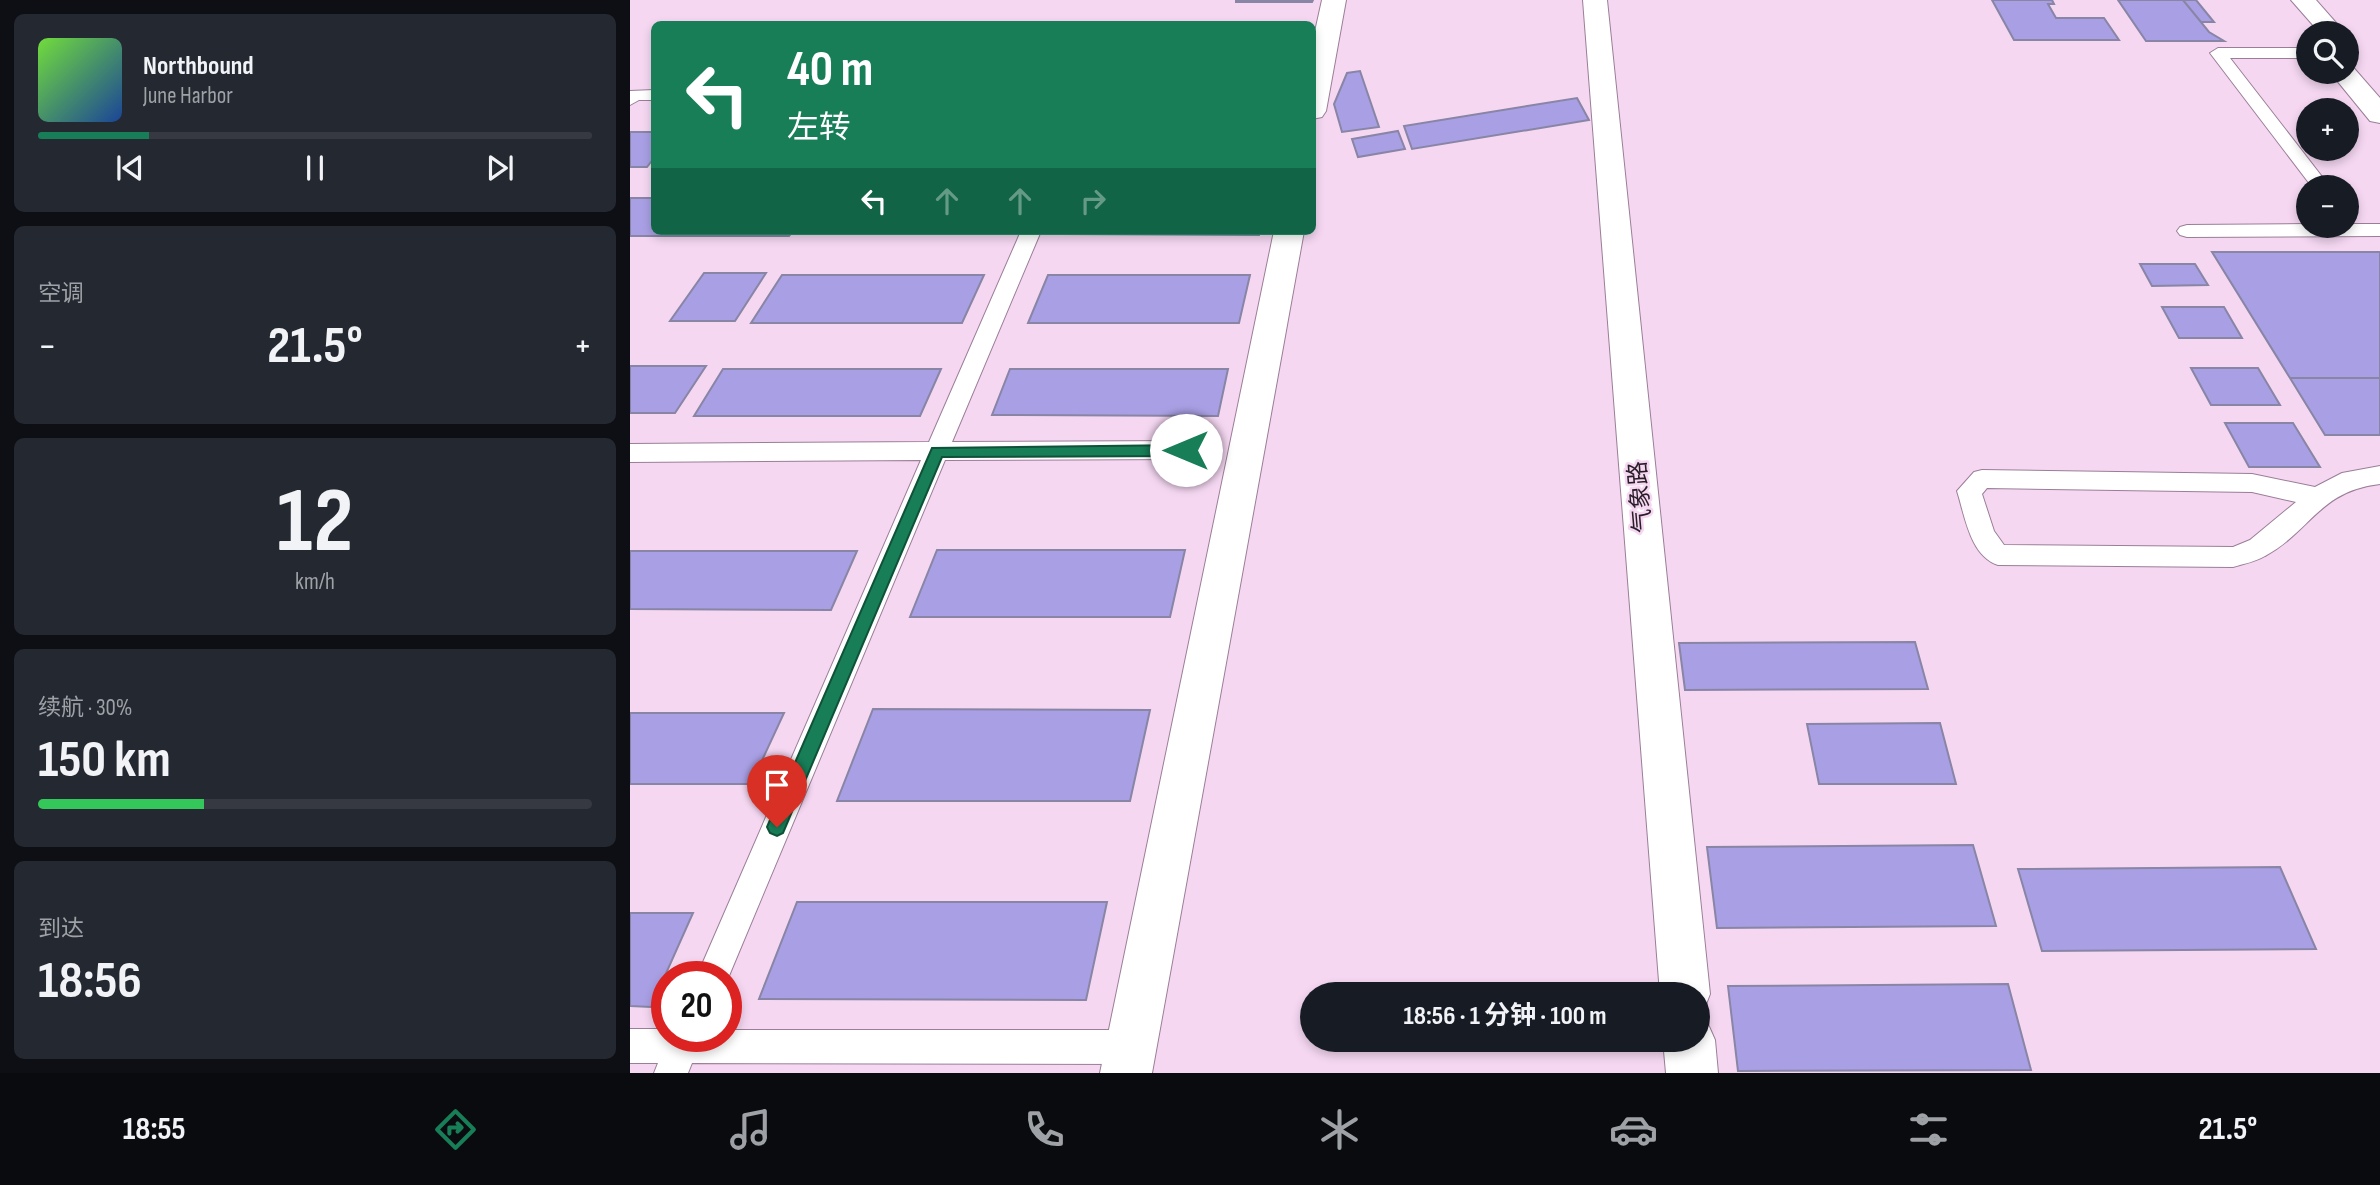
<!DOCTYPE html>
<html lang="zh">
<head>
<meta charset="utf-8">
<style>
  body { margin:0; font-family:"Sofia Sans Condensed","Noto Sans SC",sans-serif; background:#242831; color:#f1f3f6; height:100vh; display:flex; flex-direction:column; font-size:26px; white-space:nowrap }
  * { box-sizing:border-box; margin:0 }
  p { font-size:23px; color:#9ea1a6 }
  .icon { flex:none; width:38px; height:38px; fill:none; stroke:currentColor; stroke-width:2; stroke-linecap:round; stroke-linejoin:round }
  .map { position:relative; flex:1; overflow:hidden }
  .panel { display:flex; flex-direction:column; gap:14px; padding:14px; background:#0d0f14; width:630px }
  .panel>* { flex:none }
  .banner { position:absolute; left:21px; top:21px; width:665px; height:214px; border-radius:10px; box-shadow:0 4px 10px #0003; background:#177e58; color:#fff; overflow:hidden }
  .tools { position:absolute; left:1666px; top:21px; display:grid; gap:14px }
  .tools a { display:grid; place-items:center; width:63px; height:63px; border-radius:50%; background:#171b24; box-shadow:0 4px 10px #0003; font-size:35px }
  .speed { position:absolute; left:21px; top:961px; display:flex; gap:14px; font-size:35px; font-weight:700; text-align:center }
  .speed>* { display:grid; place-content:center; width:91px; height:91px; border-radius:50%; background:#171b24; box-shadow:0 4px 10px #0003; line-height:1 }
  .speed .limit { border:10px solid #d22; background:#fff; color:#111 }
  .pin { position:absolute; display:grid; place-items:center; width:60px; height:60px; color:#fff; margin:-72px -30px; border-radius:50% 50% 50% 0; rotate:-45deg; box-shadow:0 0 7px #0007 }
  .pin .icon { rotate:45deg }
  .me { position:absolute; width:77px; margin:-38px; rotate:270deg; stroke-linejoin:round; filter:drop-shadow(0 0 5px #0008) }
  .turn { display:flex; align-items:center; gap:24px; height:147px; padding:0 21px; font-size:32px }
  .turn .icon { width:91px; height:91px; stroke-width:2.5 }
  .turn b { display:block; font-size:49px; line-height:60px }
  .lanes { display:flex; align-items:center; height:66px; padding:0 21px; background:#0003; justify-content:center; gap:35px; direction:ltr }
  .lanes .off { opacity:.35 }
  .big { font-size:52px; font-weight:700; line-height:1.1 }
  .panel .tile { flex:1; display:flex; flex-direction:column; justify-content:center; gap:10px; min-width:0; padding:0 24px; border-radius:10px; background:#242831 }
  .panel .dial { align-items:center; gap:0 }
  .dial b { font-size:91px; line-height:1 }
  .song { display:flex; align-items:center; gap:21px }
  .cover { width:84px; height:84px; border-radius:10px; background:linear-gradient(135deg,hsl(100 70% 55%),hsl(220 70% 35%)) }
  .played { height:7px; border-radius:4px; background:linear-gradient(90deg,#177e58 20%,#363941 20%) }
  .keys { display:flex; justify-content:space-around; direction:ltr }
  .heat { display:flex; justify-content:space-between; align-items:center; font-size:38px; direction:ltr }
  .charge { height:10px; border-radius:5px; background:linear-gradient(90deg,#34c759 30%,#363941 0) }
  .trip { position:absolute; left:670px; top:982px; width:410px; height:70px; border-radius:35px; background:#171b24; box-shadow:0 4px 10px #0003; font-weight:700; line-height:70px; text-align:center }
  .tab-bar { display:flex; height:112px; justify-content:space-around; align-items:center; background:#090b0e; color:#9ea1a6 }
  .tab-bar .icon { width:49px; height:49px }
  .tab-bar .active { color:#177e58 }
  .tab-bar b { font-size:32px; color:#f1f3f6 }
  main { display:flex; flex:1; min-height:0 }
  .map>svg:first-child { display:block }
  .building { fill:#a99fe4; stroke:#8885a5; stroke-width:2 }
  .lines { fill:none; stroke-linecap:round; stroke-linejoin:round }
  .service-casing { stroke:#9a7e97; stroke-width:2 }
  .minor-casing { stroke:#9a7e97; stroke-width:2 }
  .secondary-casing { stroke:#9a7e97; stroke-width:2 }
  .service { fill:#fff; fill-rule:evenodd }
  .minor { fill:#fff; fill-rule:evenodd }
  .secondary { fill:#fff; fill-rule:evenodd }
  .route { fill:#177e58; stroke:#0f5239; stroke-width:2 }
  .labels { text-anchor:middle; stroke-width:5; stroke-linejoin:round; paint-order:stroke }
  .street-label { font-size:24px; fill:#291e28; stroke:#f5d7f2 }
</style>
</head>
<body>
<main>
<section class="panel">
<div class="tile">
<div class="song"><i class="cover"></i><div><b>Northbound</b><p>June Harbor</p></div></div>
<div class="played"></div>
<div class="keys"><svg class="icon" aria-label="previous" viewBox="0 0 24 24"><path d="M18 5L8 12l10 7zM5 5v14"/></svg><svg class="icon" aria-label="pause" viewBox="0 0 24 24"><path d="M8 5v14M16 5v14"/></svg><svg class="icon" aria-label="next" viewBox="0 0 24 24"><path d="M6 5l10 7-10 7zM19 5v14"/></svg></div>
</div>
<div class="tile"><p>空调</p>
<div class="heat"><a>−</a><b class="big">21.5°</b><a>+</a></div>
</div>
<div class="tile dial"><b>12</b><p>km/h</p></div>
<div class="tile"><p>续航 · 30%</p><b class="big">150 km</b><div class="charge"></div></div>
<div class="tile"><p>到达</p><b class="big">18:56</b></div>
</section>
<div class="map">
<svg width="1750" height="1073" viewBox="0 0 1750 1073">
  <rect width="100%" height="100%" fill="#f5d7f2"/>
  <path class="building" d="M 606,0 L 683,0 L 682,2 L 606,2 Z
    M 1362,0 L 1422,0 L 1424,4 L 1418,4 L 1426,18 L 1474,18 L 1489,40 L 1384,40 Z
    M 1488,0 L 1553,0 L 1579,32 L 1594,41 L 1516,41 Z
    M 1553,0 L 1566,0 L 1584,22 L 1571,22 Z
    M 730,71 L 749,127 L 712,132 L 704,104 L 717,73 Z
    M 947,98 L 959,120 L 782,149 L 774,126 Z
    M 768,131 L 775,149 L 728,157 L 722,139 Z
    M 0,132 L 24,132 L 24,158 L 17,167 L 0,167 Z
    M 0,198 L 24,198 L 24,231 L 163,231 L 159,236 L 0,236 Z
    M 179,231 L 373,231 L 372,234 L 177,234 Z
    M 435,231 L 630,231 L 629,235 L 434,234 Z
    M 1582,252 L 1750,252 L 1750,378 L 1660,378 Z
    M 1510,264 L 1565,264 L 1578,285 L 1522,286 Z
    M 74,273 L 136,273 L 105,321 L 40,321 Z
    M 152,275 L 354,275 L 332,323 L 121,323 Z
    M 418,275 L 620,275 L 609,323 L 398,323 Z
    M 1532,307 L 1594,307 L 1612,338 L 1549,338 Z
    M 0,366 L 76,366 L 45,413 L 0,413 Z
    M 1561,368 L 1628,368 L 1650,405 L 1581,405 Z
    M 93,369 L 311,369 L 290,416 L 64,416 Z
    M 380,369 L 598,369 L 588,416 L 362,415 Z
    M 1660,378 L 1750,378 L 1750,435 L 1695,435 Z
    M 1595,423 L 1663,423 L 1690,467 L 1619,467 Z
    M 307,550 L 555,550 L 540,617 L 280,617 Z
    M 0,551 L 227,551 L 201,610 L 0,609 Z
    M 1285,642 L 1298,689 L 1055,690 L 1049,643 Z
    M 243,709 L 520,710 L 500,801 L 207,801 Z
    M 0,713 L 154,713 L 121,784 L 0,784 Z
    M 1310,723 L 1326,784 L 1189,784 L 1177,724 Z
    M 1343,845 L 1366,926 L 1087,928 L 1077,847 Z
    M 1650,867 L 1686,949 L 1412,951 L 1388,869 Z
    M 167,902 L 477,902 L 456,1000 L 129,999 Z
    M 0,913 L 63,913 L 21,1007 L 0,1006 Z
    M 1378,984 L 1401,1070 L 1108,1071 L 1098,986 Z"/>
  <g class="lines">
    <g class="service-casing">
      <path id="service" d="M 1588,48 L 1678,48 L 1678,58 L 1600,58 L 1700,187 L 1682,187 L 1580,53 Z
        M 24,90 L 24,100 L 9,100 L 0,105 L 0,91 Z
        M 1678,224 L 1750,224 L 1750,236 L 1557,237 L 1550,235 L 1547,231 L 1550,227 L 1557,225 Z
        M 391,231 L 411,231 L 322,442 L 556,441 L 564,444 L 568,450 L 564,456 L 556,459 L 315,460 L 96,983 L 96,976 L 67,976 L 291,460 L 0,462 L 0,444 L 299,442 Z
        M 1750,466 L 1750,484 C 1689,491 1681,531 1635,556 C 1625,562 1613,564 1603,567 L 1368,565 C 1340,556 1335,516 1327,491 L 1344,472 L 1352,470 L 1622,474 L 1685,487 L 1712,473 ZM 1357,488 L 1622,492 L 1666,502 L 1620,540 L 1603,547 L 1374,545 L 1364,531 L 1352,494 Z
        M 0,1029 L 37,1029 L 37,1036 L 96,1036 L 96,1030 L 501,1030 L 513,1035 L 518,1047 L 513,1059 L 501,1064 L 62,1063 L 58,1073 L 24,1073 L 28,1063 L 0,1063 Z"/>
    </g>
    <g class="minor-casing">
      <path id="minor" d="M 692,0 L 716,0 L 696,111 L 692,117 L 682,119 L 682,45 Z
        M 953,0 L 977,0 L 1080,994 L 1073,1012 L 1068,1014 L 1068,994 L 1030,994 Z
        M 644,231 L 674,231 L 522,1073 L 470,1073 Z
        M 1068,1017 L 1077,1022 L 1085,1040 L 1088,1073 L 1036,1073 L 1033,1040 L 1068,1040 Z"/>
    </g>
    <g class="secondary-casing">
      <path id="secondary" d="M 1661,0 L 1686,0 L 1715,33 L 1690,33 Z
        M 1717,65 L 1722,66 L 1750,98 L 1750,123 L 1740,121 L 1700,72 L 1717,72 Z"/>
    </g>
    <use href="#service" class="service"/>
    <use href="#minor" class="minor"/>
    <use href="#secondary" class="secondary"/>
  </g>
  <path class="route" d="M 556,445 L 563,450 L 556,456 L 312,457 L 153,833 L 147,836 L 140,833 L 137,827 L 140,820 L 302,448 Z"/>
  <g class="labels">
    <g class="street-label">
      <text transform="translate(1010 497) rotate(-95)" y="8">气象路</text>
    </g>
  </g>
</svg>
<div class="tools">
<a><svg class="icon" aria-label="search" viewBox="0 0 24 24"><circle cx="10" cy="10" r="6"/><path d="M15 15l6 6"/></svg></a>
<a>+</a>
<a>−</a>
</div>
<div class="speed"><div class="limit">20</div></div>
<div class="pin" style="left:147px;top:827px;background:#d93025"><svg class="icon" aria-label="arrive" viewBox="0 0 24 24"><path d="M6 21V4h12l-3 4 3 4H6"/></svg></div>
<svg class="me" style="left:556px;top:450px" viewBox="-20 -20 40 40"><circle r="19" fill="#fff"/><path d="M0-13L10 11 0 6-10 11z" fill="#177e58"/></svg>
<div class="trip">18:56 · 1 分钟 · 100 m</div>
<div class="banner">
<div class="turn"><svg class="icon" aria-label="left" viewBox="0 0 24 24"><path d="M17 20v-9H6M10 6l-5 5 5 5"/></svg><div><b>40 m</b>左转</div></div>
<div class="lanes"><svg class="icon" aria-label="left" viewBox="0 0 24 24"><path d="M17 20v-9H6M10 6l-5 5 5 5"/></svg><svg class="icon off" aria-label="ahead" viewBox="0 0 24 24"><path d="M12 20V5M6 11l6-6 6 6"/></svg><svg class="icon off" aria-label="ahead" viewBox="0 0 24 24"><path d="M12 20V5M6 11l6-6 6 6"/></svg><svg class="icon off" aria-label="right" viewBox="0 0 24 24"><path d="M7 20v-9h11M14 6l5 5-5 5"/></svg></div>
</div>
</div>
</main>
<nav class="tab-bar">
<b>18:55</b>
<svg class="icon active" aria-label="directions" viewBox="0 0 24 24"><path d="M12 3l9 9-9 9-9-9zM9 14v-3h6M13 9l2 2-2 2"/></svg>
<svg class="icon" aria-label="music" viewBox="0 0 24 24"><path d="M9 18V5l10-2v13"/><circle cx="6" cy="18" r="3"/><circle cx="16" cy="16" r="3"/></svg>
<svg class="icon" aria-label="phone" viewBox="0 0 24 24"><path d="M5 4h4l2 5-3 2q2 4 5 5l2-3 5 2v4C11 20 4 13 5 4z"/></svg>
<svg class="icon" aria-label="climate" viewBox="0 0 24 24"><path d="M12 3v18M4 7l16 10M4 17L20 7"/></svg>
<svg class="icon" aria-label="car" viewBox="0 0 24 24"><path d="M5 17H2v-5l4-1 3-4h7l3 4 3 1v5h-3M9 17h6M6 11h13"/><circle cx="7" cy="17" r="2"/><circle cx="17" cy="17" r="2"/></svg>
<svg class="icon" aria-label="filters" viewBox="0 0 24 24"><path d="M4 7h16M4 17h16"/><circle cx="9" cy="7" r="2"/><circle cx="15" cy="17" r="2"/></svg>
<b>21.5°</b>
</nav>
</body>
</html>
